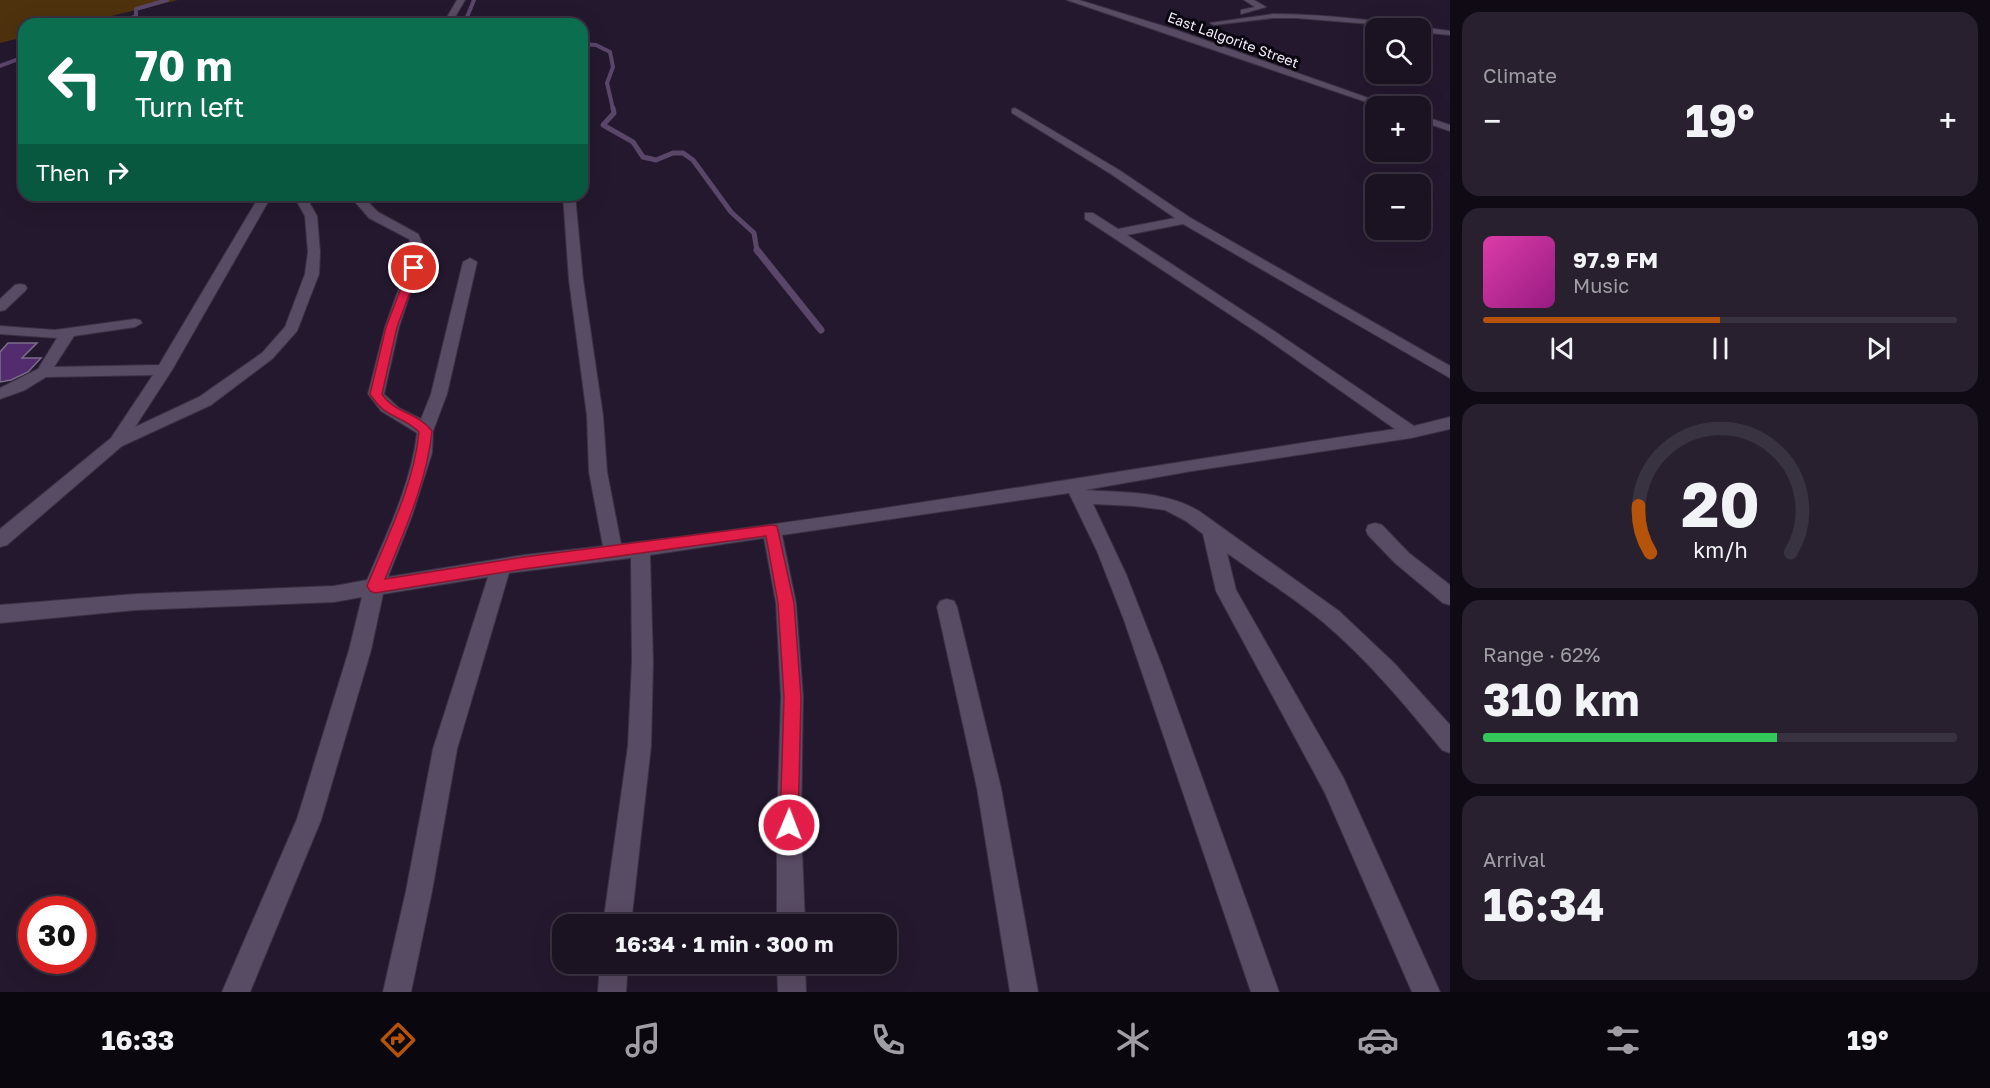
<!DOCTYPE html>
<html lang="en">
<head>
<meta charset="utf-8">
<style>
  body { margin:0; font-family:"Golos Text",sans-serif; background:#28202f; color:#f1f3f6; height:100vh; display:flex; flex-direction:column; font-size:22px; white-space:nowrap }
  * { box-sizing:border-box; margin:0 }
  p { font-size:20px; color:#a09ea5 }
  .icon { flex:none; width:33px; height:33px; fill:none; stroke:currentColor; stroke-width:2; stroke-linecap:round; stroke-linejoin:round }
  .map { position:relative; flex:1; overflow:hidden }
  .drawer { display:flex; flex-direction:column; gap:12px; padding:12px; background:#0f0a13; width:540px }
  .drawer>* { flex:none }
  .hud { position:absolute; left:18px; top:18px; width:570px; height:183px; border-radius:18px; box-shadow:0 6px 24px #0002,0 0 0 2px #393240; background:#0b6e4f; color:#fff; overflow:hidden }
  .fabs { position:absolute; left:1365px; top:18px; display:grid; gap:12px }
  .fabs a { display:grid; place-items:center; width:66px; height:66px; border-radius:12px; background:#1b1222; box-shadow:0 6px 24px #0002,0 0 0 2px #393240; font-size:30px }
  .speed { position:absolute; left:18px; top:896px; display:flex; gap:12px; font-size:30px; font-weight:700; text-align:center }
  .speed>* { display:grid; place-content:center; width:78px; height:78px; border-radius:50%; background:#1b1222; box-shadow:0 6px 24px #0002,0 0 0 2px #393240; line-height:1 }
  .speed .limit { border:9px solid #d22; background:#fff; color:#111 }
  .pin { position:absolute; display:grid; place-items:center; width:51px; height:51px; color:#fff; margin:-26px; border:3px solid #fff; border-radius:50%; box-shadow:0 2px 6px #0007 }
  .me { position:absolute; width:66px; margin:-33px; rotate:1deg; stroke-linejoin:round; filter:drop-shadow(0 0 4px #0008) }
  .turn { display:flex; align-items:center; gap:21px; height:126px; padding:0 18px; font-size:27px }
  .turn .icon { width:78px; height:78px; stroke-width:2.5 }
  .turn b { display:block; font-size:42px; line-height:51px }
  .then { display:flex; align-items:center; height:57px; padding:0 18px; background:#0003; gap:12px; font-size:22px }
  .big { font-size:45px; font-weight:700; line-height:1.1 }
  .drawer .card { flex:1; display:flex; flex-direction:column; justify-content:center; gap:9px; min-width:0; padding:0 21px; border-radius:18px; background:#28202f }
  .drawer .dial { align-items:center; gap:0 }
  .dial svg { height:156px; overflow:visible; fill:none; stroke:#393240; stroke-width:7; stroke-linecap:round; text-anchor:middle }
  .dial text { fill:#f1f3f6; stroke:none }
  .song { display:flex; align-items:center; gap:18px }
  .cover { width:72px; height:72px; border-radius:9px; background:linear-gradient(135deg,hsl(320 70% 55%),hsl(310 70% 35%)) }
  .played { height:6px; border-radius:3px; background:linear-gradient(90deg,#b45309 50%,#393240 50%) }
  .keys { display:flex; justify-content:space-around; direction:ltr }
  .heat { display:flex; justify-content:space-between; align-items:center; font-size:33px; direction:ltr }
  .charge { height:9px; border-radius:4px; background:linear-gradient(90deg,#34c759 62%,#393240 0) }
  .trip { position:absolute; left:552px; top:914px; width:345px; height:60px; border-radius:18px; background:#1b1222; box-shadow:0 6px 24px #0002,0 0 0 2px #393240; font-weight:700; line-height:60px; text-align:center }
  .menu { display:flex; height:96px; justify-content:space-around; align-items:center; background:#0b070e; color:#a09ea5 }
  .menu .icon { width:42px; height:42px }
  .menu .active { color:#b45309 }
  .menu b { font-size:27px; color:#f1f3f6 }
  main { display:flex; flex:1; min-height:0 }
  .map>svg:first-child { display:block }
  .green { fill:#4e320d }
  .lines { fill:none; stroke-linecap:round; stroke-linejoin:round }
  .stream-far2 { stroke:#5a4669; stroke-width:4 }
  .stream-far1 { stroke:#5a4669; stroke-width:5 }
  .stream { stroke:#5a4669; stroke-width:7 }
  .building { fill:#522c6e; stroke:#7b6d88; stroke-width:1.5 }
  .minor-casing { stroke:#3b3143; stroke-width:2 }
  .minor { fill:#584b64; fill-rule:evenodd }
  .route { fill:#e11d48; stroke:#92132f; stroke-width:1.5 }
  .labels { text-anchor:middle; stroke-width:6; stroke-linejoin:round; paint-order:stroke }
  .far-street-label { font-size:14px; fill:#f2ebfa; stroke:#0a060f }
</style>
</head>
<body>
<main>
<div class="map">
<svg width="1450" height="992" viewBox="0 0 1450 992">
  <rect width="100%" height="100%" fill="#24182e"/>
  <path class="green" d="M 0,0 L 178,0 L 78,24 L 24,24 L 24,37 L 0,43 Z"/>
  <g class="lines">
    <path class="stream-far2" d="M 474,0 L 467,17 L 477,24
      M 117,24 L 136,16 L 136,9 L 167,0
      M 582,44 L 596,45 L 610,52 L 613,67 L 607,83 L 613,109
      M 0,66 L 24,57"/>
    <path class="stream-far1" d="M 613,108 L 614,113 L 603,125 L 633,142 L 643,157 L 656,160 L 673,153 L 683,153 L 693,160 L 731,212 L 754,233 L 757,251"/>
    <path class="stream" d="M 757,250 L 821,330"/>
  </g>
  <path class="building" d="M 8,343 L 37,343 L 22,358 L 41,358 L 28,372 L 11,380 L 0,382 L 0,352 Z"/>
  <g class="lines">
    <g class="minor-casing">
      <path id="minor" d="M 457,0 L 465,0 L 451,24 L 443,24 Z
        M 1067,0 L 1079,0 L 1176,30 L 1391,106 L 1378,106 Z
        M 1244,0 L 1254,0 L 1266,7 L 1241,14 L 1241,10 L 1255,7 Z
        M 1273,14 C 1332,14 1392,23 1450,31 L 1450,35 L 1420,32 L 1420,28 L 1296,18 L 1273,18 L 1214,25 L 1210,23 Z
        M 1015,108 L 1119,170 L 1189,217 L 1450,366 L 1450,378 L 1183,224 L 1127,235 L 1274,331 L 1414,426 L 1450,417 L 1450,429 L 1411,438 L 1192,471 L 1085,490 C 1124,493 1163,490 1199,511 L 1339,611 L 1394,663 L 1450,725 L 1450,753 L 1442,750 C 1405,705 1368,660 1323,622 C 1293,597 1259,576 1227,553 L 1236,590 L 1343,777 L 1440,992 L 1412,992 L 1325,793 L 1216,591 L 1203,534 L 1186,521 L 1165,510 L 1134,506 L 1093,504 L 1126,574 L 1162,666 L 1279,992 L 1251,992 L 1124,620 L 1097,551 L 1069,493 L 782,535 L 796,603 L 803,697 L 801,825 L 805,924 L 777,924 L 777,825 L 781,697 L 776,603 L 764,538 L 650,555 L 653,662 L 651,746 L 631,924 L 603,924 L 628,746 L 632,662 L 631,558 L 509,573 L 457,749 L 432,891 L 411,992 L 383,992 L 406,891 L 433,749 L 488,577 L 383,594 L 371,650 L 321,820 L 250,992 L 222,992 L 297,819 L 349,650 L 362,597 L 334,602 L 136,610 L 0,623 L 0,605 L 136,594 L 334,586 L 367,580 C 387,533 411,484 417,433 L 381,411 L 368,394 L 385,327 L 413,249 L 409,239 L 369,218 L 349,195 L 361,195 L 378,212 L 418,234 L 425,249 L 399,327 L 384,394 L 399,408 L 421,419 L 431,394 L 463,262 L 470,258 L 477,262 L 447,394 L 433,431 L 432,453 L 412,516 L 388,577 L 524,555 L 603,546 L 589,472 L 587,416 L 569,280 L 563,195 L 575,195 L 583,280 L 603,416 L 607,472 L 621,544 C 880,513 1137,467 1395,429 L 1264,337 L 1085,219 L 1085,213 L 1093,213 L 1118,229 L 1175,218 L 1111,174 L 1012,113 L 1012,109 Z
        M 1420,115 L 1450,125 L 1450,131 L 1420,121 Z
        M 260,195 L 272,195 L 172,370 L 135,427 L 199,397 L 262,353 L 285,327 L 305,274 L 308,252 L 305,216 L 293,195 L 305,195 L 317,216 L 320,252 L 319,274 L 297,331 L 272,359 L 211,405 L 122,446 L 7,545 L 0,547 L 0,529 L 111,438 L 153,375 L 46,377 L 25,390 L 0,399 L 0,388 L 38,369 L 57,338 L 0,334 L 0,326 L 55,330 L 135,319 L 140,320 L 142,323 L 135,327 L 74,336 L 54,367 L 159,365 Z
        M 20,284 L 25,285 L 27,288 L 25,291 L 5,310 L 0,311 L 0,299 L 15,285 Z
        M 1375,523 L 1382,525 L 1409,553 L 1450,585 L 1450,605 L 1443,603 L 1395,563 L 1368,535 L 1366,530 L 1368,525 Z
        M 947,599 L 954,601 L 957,607 L 1001,788 L 1038,992 L 1010,992 L 977,788 L 937,607 L 940,601 Z
        M 600,963 L 628,963 L 626,992 L 598,992 Z
        M 777,963 L 805,963 L 806,992 L 778,992 Z"/>
    </g>
    <use href="#minor" class="minor"/>
  </g>
  <path class="route" d="M 410,265 L 419,268 L 397,327 L 382,394 C 394,413 419,413 432,431 C 427,482 404,532 385,579 L 524,557 L 772,525 L 777,526 L 794,603 L 801,697 L 798,825 L 796,832 L 789,835 L 782,832 L 780,825 L 784,697 L 778,603 L 766,536 L 524,569 L 375,593 L 370,591 L 367,586 C 387,537 414,485 419,432 C 401,414 386,420 370,394 L 386,327 Z"/>
  <g class="labels">
    <g class="far-street-label">
      <text transform="translate(1233 40) rotate(20)" y="5">East Lalgorite Street</text>
    </g>
  </g>
</svg>
<div class="fabs">
<a><svg class="icon" aria-label="search" viewBox="0 0 24 24"><circle cx="10" cy="10" r="6"/><path d="M15 15l6 6"/></svg></a>
<a>+</a>
<a>−</a>
</div>
<div class="speed"><div class="limit">30</div></div>
<div class="pin" style="left:414px;top:268px;background:#d93025"><svg class="icon" aria-label="arrive" viewBox="0 0 24 24"><path d="M6 21V4h12l-3 4 3 4H6"/></svg></div>
<svg class="me" style="left:789px;top:825px" viewBox="-20 -20 40 40"><circle r="17" fill="#e11d48" stroke="#fff" stroke-width="3"/><path d="M0-11L8 9 0 5-8 9z" fill="#fff"/></svg>
<div class="trip">16:34 · 1 min · 300 m</div>
<div class="hud">
<div class="turn"><svg class="icon" aria-label="left" viewBox="0 0 24 24"><path d="M17 20v-9H6M10 6l-5 5 5 5"/></svg><div><b>70 m</b>Turn left</div></div>
<div class="then">Then<svg class="icon" aria-label="right" viewBox="0 0 24 24"><path d="M7 20v-9h11M14 6l5 5-5 5"/></svg></div>
</div>
</div>
<section class="drawer">
<div class="card"><p>Climate</p>
<div class="heat"><a>−</a><b class="big">19°</b><a>+</a></div>
</div>
<div class="card">
<div class="song"><i class="cover"></i><div><b>97.9 FM</b><p>Music</p></div></div>
<div class="played"></div>
<div class="keys"><svg class="icon" aria-label="previous" viewBox="0 0 24 24"><path d="M18 5L8 12l10 7zM5 5v14"/></svg><svg class="icon" aria-label="pause" viewBox="0 0 24 24"><path d="M8 5v14M16 5v14"/></svg><svg class="icon" aria-label="next" viewBox="0 0 24 24"><path d="M6 5l10 7-10 7zM19 5v14"/></svg></div>
</div>
<div class="card dial"><svg viewBox="0 0 100 80">
<path d="M14 69A42 42 0 1 1 86 69"/>
<path d="M14 69A42 42 0 0 1 8 45" stroke="#b45309"/>
<text x="50" y="56" font-size="32" font-weight="700">20</text>
<text x="50" y="72" font-size="11">km/h</text>
</svg></div>
<div class="card"><p>Range · 62%</p><b class="big">310 km</b><div class="charge"></div></div>
<div class="card"><p>Arrival</p><b class="big">16:34</b></div>
</section>
</main>
<nav class="menu">
<b>16:33</b>
<svg class="icon active" aria-label="directions" viewBox="0 0 24 24"><path d="M12 3l9 9-9 9-9-9zM9 14v-3h6M13 9l2 2-2 2"/></svg>
<svg class="icon" aria-label="music" viewBox="0 0 24 24"><path d="M9 18V5l10-2v13"/><circle cx="6" cy="18" r="3"/><circle cx="16" cy="16" r="3"/></svg>
<svg class="icon" aria-label="phone" viewBox="0 0 24 24"><path d="M5 4h4l2 5-3 2q2 4 5 5l2-3 5 2v4C11 20 4 13 5 4z"/></svg>
<svg class="icon" aria-label="climate" viewBox="0 0 24 24"><path d="M12 3v18M4 7l16 10M4 17L20 7"/></svg>
<svg class="icon" aria-label="car" viewBox="0 0 24 24"><path d="M5 17H2v-5l4-1 3-4h7l3 4 3 1v5h-3M9 17h6M6 11h13"/><circle cx="7" cy="17" r="2"/><circle cx="17" cy="17" r="2"/></svg>
<svg class="icon" aria-label="filters" viewBox="0 0 24 24"><path d="M4 7h16M4 17h16"/><circle cx="9" cy="7" r="2"/><circle cx="15" cy="17" r="2"/></svg>
<b>19°</b>
</nav>
</body>
</html>
